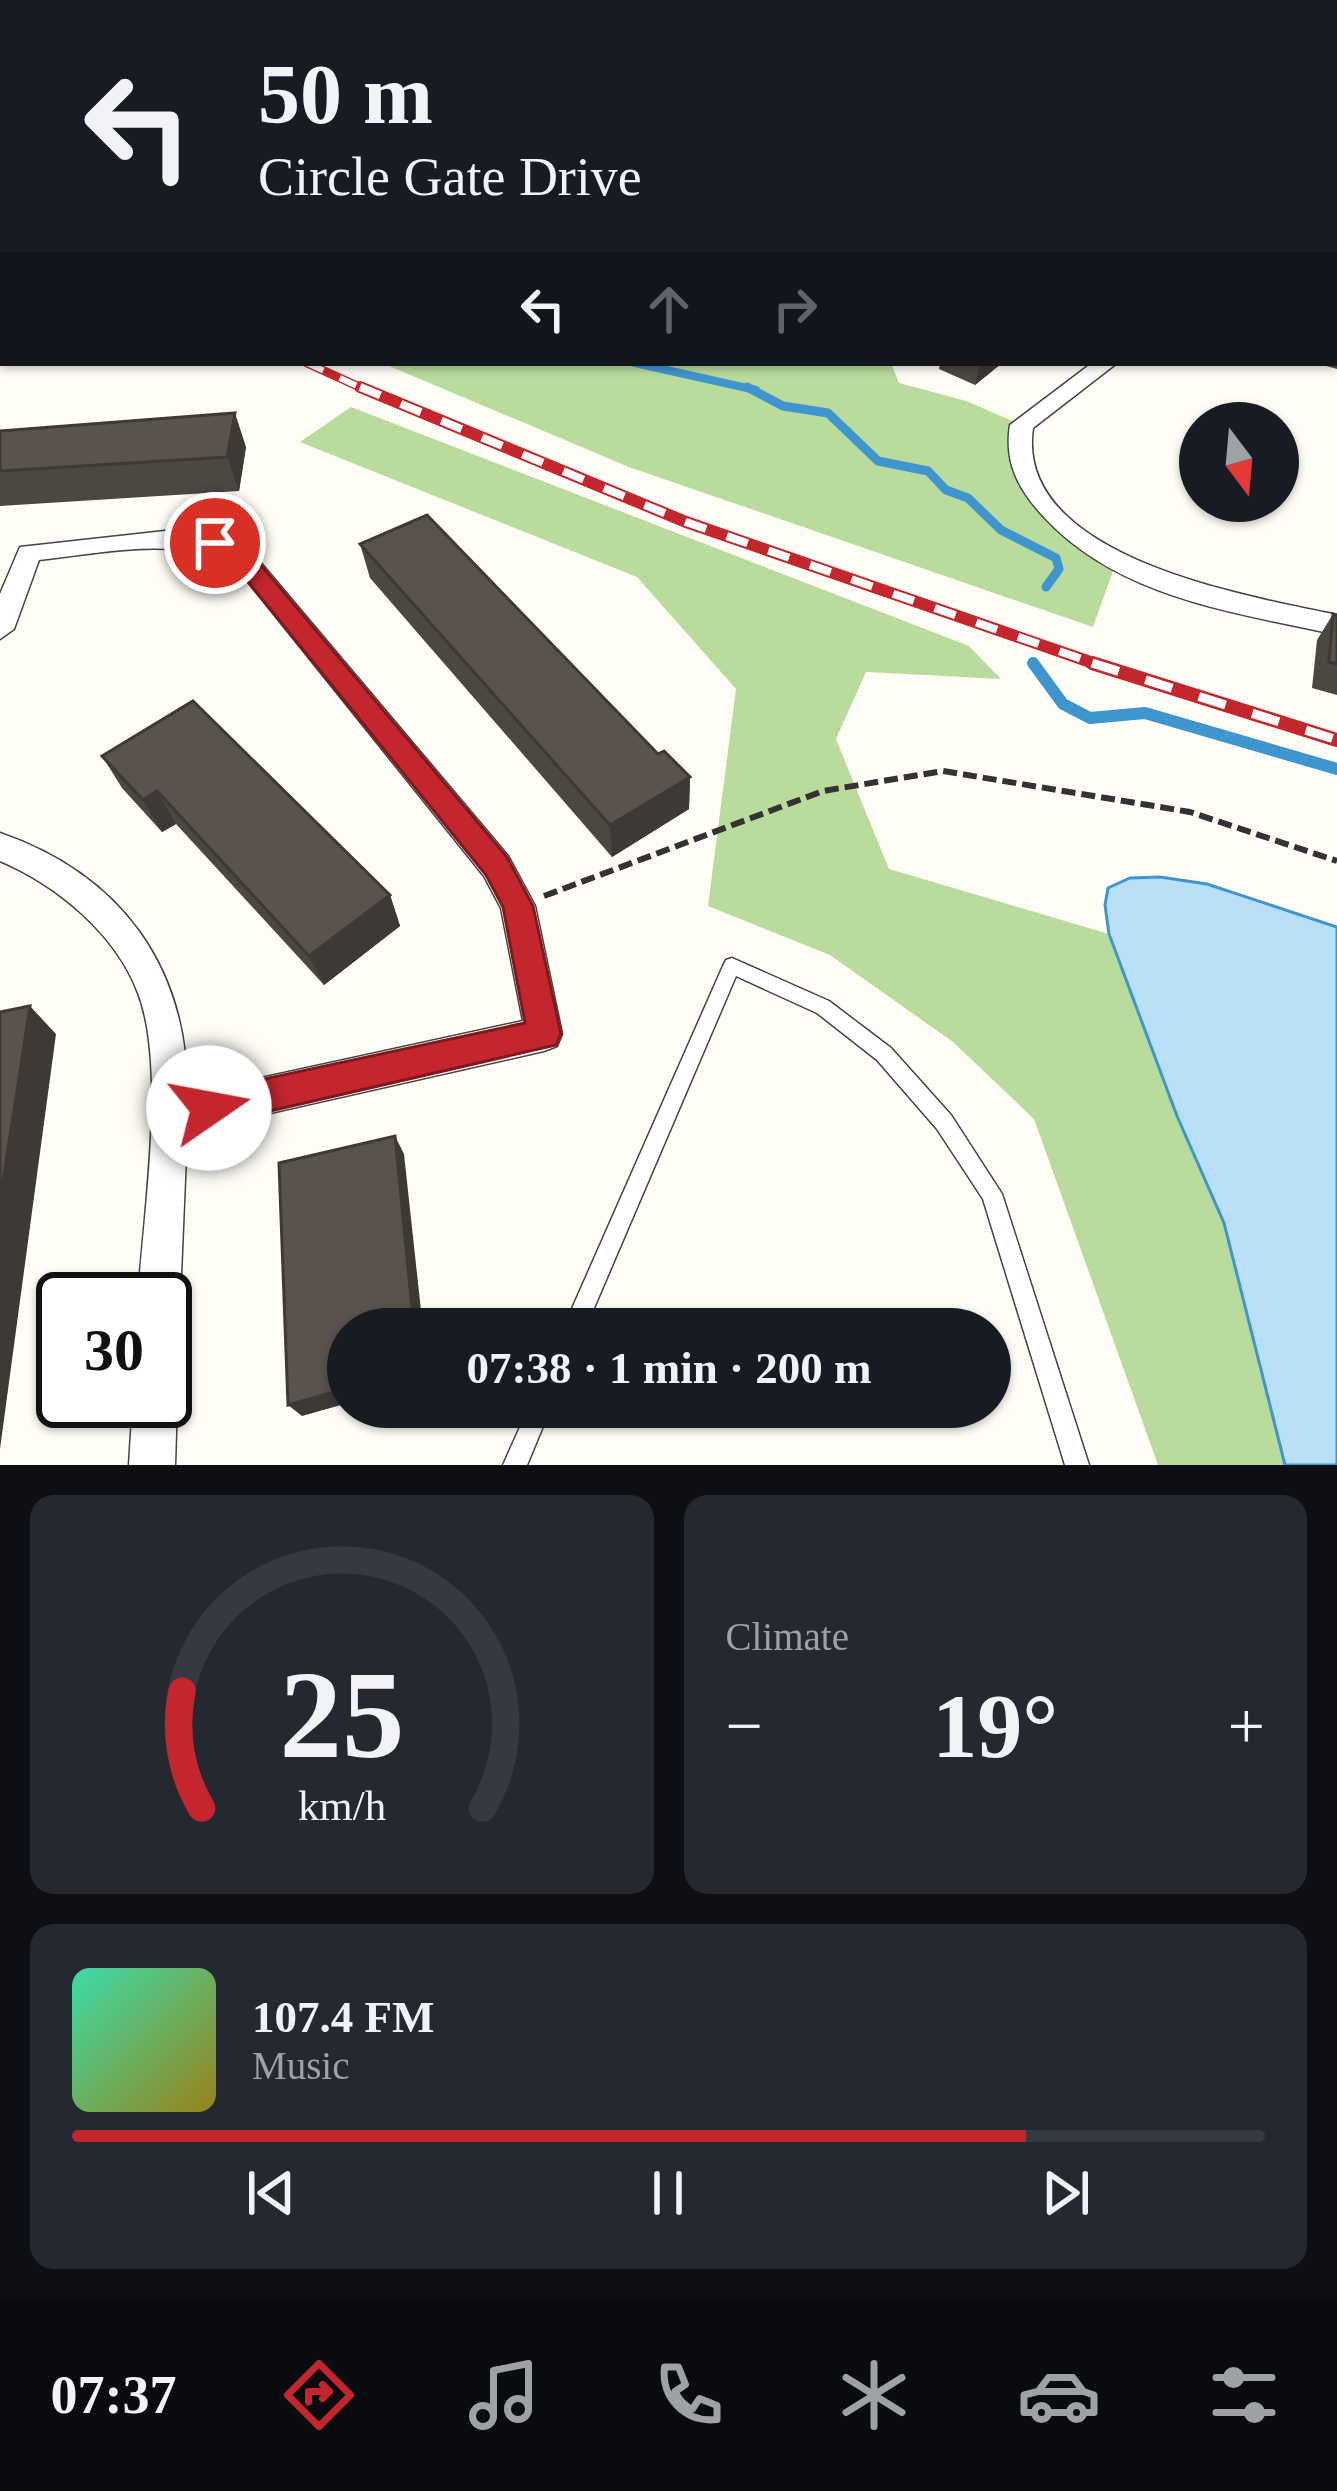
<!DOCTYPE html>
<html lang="en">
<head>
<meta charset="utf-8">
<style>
  body { margin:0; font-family:"Times New Roman",serif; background:#242831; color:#f1f3f6; height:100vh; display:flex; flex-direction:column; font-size:45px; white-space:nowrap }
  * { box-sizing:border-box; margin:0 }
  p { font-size:39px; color:#9ea1a6 }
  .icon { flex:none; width:66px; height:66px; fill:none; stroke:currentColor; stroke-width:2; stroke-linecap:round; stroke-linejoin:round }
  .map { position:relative; height:1465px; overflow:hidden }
  .panel { display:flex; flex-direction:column; gap:30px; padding:30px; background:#0d0f14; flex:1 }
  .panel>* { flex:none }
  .hud { position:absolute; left:0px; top:0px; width:1338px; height:366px; box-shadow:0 3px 9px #0004; background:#171b24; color:#f1f3f6; overflow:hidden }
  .needle { width:78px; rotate:164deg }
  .fabs { position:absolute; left:1179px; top:402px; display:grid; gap:24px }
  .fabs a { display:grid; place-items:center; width:120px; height:120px; border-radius:50%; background:#171b24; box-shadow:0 3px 9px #0004; font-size:60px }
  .speed { position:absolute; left:36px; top:1272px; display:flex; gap:24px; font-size:60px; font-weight:700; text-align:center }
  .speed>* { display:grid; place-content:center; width:156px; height:156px; border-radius:50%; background:#171b24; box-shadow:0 3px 9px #0004; line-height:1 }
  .speed .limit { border:6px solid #111; border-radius:18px; background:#fff; color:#111 }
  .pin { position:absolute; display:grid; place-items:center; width:102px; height:102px; color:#fff; margin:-51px; border:6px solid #fff; border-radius:50%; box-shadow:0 3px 12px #0007 }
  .me { position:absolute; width:132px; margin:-66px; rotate:78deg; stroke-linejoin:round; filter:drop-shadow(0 0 9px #0008) }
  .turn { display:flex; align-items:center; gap:42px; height:252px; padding:0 60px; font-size:54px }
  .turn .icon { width:156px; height:156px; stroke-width:2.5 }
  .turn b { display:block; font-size:84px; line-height:102px }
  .lanes { display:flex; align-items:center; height:114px; padding:0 60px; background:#0003; justify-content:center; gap:60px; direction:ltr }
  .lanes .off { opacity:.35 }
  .big { font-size:90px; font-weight:800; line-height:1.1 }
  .panel .widget { flex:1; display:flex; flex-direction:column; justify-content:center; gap:18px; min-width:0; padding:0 42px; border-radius:24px; background:#242831 }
  .panel .dial { align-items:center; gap:0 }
  .dial svg { height:312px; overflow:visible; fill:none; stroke:#363941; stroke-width:7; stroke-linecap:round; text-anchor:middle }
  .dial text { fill:#f1f3f6; stroke:none }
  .song { display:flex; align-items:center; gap:36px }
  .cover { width:144px; height:144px; border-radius:18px; background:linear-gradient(135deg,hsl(160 70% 55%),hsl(50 70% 35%)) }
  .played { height:12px; border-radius:6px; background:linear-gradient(90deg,#c4262e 80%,#363941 80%) }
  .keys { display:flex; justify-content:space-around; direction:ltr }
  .heat { display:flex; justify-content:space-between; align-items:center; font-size:66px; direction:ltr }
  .panel .tiles { flex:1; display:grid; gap:30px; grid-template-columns:1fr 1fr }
  .widget:last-child { grid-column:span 2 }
  .trip { position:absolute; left:327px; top:1308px; width:684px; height:120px; border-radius:60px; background:#171b24; box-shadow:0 3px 9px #0004; font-weight:800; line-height:120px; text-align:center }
  .dock { display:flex; height:192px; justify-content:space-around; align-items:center; background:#090b0e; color:#9ea1a6 }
  .dock .icon { width:84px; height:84px }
  .dock .current { color:#c4262e }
  .dock b { font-size:54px; color:#f1f3f6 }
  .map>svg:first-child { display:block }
  .forest { fill:#b9dc9c }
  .water { fill:#b9e0f7; stroke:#3f96cf; stroke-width:3 }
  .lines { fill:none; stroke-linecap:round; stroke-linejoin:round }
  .stream-far2 { stroke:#3f96cf; stroke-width:8 }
  .stream-far1 { stroke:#3f96cf; stroke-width:9 }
  .stream { stroke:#3f96cf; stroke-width:12 }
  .lane-casing { stroke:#444; stroke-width:3 }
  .street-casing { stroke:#444; stroke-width:3 }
  .path { stroke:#333; stroke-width:6; stroke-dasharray:14 6; stroke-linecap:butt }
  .lane { fill:#fff; fill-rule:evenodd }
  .street { fill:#fff; fill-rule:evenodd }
  .rail-far2-casing { stroke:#c4262e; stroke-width:9 }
  .rail-far1-casing { stroke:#c4262e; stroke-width:12 }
  .rail-casing { stroke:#c4262e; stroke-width:14 }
  .rail-far2 { stroke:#fff; stroke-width:6; stroke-dasharray:18; stroke-linecap:butt }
  .rail-far1 { stroke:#fff; stroke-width:8; stroke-dasharray:22; stroke-linecap:butt }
  .rail { stroke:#fff; stroke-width:9; stroke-dasharray:28; stroke-linecap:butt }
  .wall { fill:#4d4742 }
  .shaded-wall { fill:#3f3936 }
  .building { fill:#5a524d; stroke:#3f3936; stroke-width:3 }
  .route { fill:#c4262e; stroke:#7f191e; stroke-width:3 }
</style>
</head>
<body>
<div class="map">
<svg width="1337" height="1465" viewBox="0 0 1337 1465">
  <rect width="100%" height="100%" fill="#fffdf5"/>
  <path class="forest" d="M 382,363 L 891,363 L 899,383 L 966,401 L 1022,425 L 1018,445 L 1054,516 L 1116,563 L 1093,627 L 629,467 Z
    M 351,407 L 969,646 L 1001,679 L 866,672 L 836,739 L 889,869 L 1109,934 L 1177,1116 L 1224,1223 L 1285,1465 L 1158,1465 L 1034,1119 L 953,1042 L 830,955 L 708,906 L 736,689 L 637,577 L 300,442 Z"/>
  <path class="water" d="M 1160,877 L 1207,884 L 1337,927 L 1337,1465 L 1285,1465 L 1224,1223 L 1177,1116 L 1109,934 L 1105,905 L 1108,888 L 1130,878 Z"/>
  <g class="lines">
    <path class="stream-far2" d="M 635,363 L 756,390"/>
    <path class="stream-far1" d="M 747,387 L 783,406 L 828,413 L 878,461 L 928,471 L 946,490 L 968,498 L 1001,530 L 1056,558 L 1059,569 L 1046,587"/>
    <path class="stream" d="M 1033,663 L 1063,704 L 1090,718 L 1145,713 L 1337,769"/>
    <g class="lane-casing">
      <path id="lane" d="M 732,958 L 829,1001 L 891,1048 L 951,1115 L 1002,1194 L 1089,1465 L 1065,1465 L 983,1199 L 937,1129 L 877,1060 L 817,1013 L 736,976 L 585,1329 L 563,1329 L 723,966 L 726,960 Z
        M 529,1407 L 551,1407 L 527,1465 L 503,1465 Z"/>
    </g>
    <g class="street-casing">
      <path id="street" d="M 596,0 L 610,0 L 610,3 L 596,3 Z
        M 1016,0 L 1030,0 L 1032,3 L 1018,3 Z
        M 1246,0 L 1264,0 L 1266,3 L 1248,3 Z
        M 1335,51 L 1337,52 L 1337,63 L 1335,62 Z
        M 1335,143 L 1337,143 L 1335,155 Z
        M 1092,363 L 1117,363 L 1033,428 C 1014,558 1249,596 1337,615 L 1337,635 C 1234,612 1118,598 1043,516 C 1018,489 1004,462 1010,425 Z
        M 165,531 L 217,538 L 250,550 L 508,856 L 535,906 L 562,1034 L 557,1046 L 544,1051 L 187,1132 L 180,1299 L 174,1314 L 165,1318 L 165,1299 L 138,1299 C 143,1217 167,1068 138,993 C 116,934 57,885 0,861 L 0,833 C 121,875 188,967 187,1094 L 523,1021 L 501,908 L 484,876 L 232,562 C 169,537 104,553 39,560 L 14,629 L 0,639 L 0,594 L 20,547 Z
        M 165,1383 L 177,1401 L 175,1465 L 129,1465 L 133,1401 L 165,1401 Z"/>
    </g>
    <path class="path" d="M 544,896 L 823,791 L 943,771 L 1190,812 L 1337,861"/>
    <use href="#lane" class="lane"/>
    <use href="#street" class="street"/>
    <g class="rail-far2-casing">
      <path id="rail-far2" d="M 307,363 L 366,390"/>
    </g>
    <g class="rail-far1-casing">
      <path id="rail-far1" d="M 360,387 L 686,522 L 1102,666"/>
    </g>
    <g class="rail-casing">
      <path id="rail" d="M 1092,663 L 1337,740"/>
    </g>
    <use href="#rail-far2" class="rail-far2"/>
    <use href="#rail-far1" class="rail-far1"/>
    <use href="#rail" class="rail"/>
  </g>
  <path class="wall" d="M 280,0 L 452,0 L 458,3 L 284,3 Z
    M 1337,333 L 1337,369 L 1316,363 L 1335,363 L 1335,335 Z
    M 940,363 L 1002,363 L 975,385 L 939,369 Z
    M 0,431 L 246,447 L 239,491 L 0,506 Z
    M 360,544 L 690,777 L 689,809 L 612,857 L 370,578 Z
    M 1333,614 L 1337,615 L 1337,695 L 1312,688 L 1317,640 Z
    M 102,756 L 390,895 L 400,926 L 324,985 L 176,824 L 162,832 L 122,788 Z"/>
  <path class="shaded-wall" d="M 984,363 L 1002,363 L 975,385 L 979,367 Z
    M 235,413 L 246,447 L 239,491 L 227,457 Z
    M 690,777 L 689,809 L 612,857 L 610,825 Z
    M 157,791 L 176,824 L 162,832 L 143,800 Z
    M 390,895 L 400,926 L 324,985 L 309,956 Z
    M 30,1006 L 56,1034 L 0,1449 L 0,1201 Z
    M 395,1136 L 404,1154 L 423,1329 L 414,1329 Z
    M 348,1388 L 348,1403 L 302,1416 L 288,1405 Z"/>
  <path class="building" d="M 186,0 L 215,0 L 219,3 L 184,3 Z
    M 298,0 L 452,0 L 458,3 L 302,3 Z
    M 539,0 L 574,0 L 573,3 L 539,3 Z
    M 636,0 L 1017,0 L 1018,3 L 636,3 Z
    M 1053,0 L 1089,0 L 1086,3 L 1053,3 Z
    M 1214,0 L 1253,0 L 1254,3 L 1215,3 Z
    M 235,413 L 227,457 L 0,471 L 0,431 Z
    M 427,515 L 658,754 L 664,751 L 690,777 L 610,825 L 360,544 Z
    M 1333,614 L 1337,615 L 1337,664 L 1329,662 Z
    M 193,701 L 390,895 L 309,956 L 157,791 L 143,800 L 102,756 Z
    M 30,1006 L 0,1201 L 0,1012 Z
    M 395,1136 L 414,1329 L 348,1329 L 348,1388 L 288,1405 L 279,1163 Z"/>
  <path class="route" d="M 215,535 L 249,551 L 507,857 L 533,906 L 561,1034 L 556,1045 L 209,1125 L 197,1120 L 192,1108 L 197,1096 L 209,1091 L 525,1023 L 503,907 L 486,875 L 232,562 L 203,543 Z"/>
</svg>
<div class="fabs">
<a><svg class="needle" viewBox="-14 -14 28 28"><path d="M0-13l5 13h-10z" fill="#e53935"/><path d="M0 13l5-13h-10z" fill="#9ea1a6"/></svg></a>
</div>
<div class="speed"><div class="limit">30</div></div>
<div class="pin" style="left:215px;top:543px;background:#d93025"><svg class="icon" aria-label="arrive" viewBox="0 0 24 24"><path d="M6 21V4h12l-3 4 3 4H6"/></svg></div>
<svg class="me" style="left:209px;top:1108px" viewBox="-20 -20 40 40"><circle r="19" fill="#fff"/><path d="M0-13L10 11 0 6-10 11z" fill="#c4262e"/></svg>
<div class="trip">07:38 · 1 min · 200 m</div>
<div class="hud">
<div class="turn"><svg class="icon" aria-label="left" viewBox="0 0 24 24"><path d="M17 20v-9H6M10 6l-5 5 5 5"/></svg><div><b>50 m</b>Circle Gate Drive</div></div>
<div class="lanes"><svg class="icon" aria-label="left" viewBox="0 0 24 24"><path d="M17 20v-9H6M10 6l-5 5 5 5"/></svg><svg class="icon off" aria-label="ahead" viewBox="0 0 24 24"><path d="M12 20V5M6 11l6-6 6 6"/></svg><svg class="icon off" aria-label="right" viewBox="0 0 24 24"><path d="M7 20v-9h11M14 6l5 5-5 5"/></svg></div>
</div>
</div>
<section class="panel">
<div class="tiles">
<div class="widget dial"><svg viewBox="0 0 100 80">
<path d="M14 69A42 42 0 1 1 86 69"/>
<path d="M14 69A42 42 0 0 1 9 39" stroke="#c4262e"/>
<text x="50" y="56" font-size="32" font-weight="700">25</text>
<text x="50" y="72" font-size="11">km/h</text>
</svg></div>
<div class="widget"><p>Climate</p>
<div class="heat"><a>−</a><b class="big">19°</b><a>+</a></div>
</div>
<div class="widget">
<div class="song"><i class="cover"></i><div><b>107.4 FM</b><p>Music</p></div></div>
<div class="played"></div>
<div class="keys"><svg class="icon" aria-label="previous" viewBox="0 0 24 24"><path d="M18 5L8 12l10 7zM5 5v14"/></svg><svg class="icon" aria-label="pause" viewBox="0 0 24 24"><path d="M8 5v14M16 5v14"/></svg><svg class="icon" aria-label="next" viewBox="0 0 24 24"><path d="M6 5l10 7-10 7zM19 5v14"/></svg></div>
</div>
</div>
</section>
<nav class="dock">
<b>07:37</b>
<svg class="icon current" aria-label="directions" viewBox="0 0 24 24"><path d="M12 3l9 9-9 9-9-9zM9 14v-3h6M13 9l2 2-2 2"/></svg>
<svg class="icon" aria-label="music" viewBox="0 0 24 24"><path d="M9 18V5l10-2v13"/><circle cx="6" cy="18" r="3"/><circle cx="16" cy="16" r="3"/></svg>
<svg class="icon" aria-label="phone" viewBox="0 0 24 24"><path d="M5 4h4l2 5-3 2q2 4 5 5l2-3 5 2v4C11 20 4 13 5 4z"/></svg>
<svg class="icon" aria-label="climate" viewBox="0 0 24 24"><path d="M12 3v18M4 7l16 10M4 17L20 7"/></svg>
<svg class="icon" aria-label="car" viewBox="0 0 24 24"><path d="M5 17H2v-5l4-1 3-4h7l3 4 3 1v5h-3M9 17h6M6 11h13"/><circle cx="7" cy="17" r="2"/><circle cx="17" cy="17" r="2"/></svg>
<svg class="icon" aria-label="filters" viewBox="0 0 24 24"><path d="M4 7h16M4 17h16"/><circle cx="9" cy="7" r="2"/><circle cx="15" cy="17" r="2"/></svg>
</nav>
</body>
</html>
